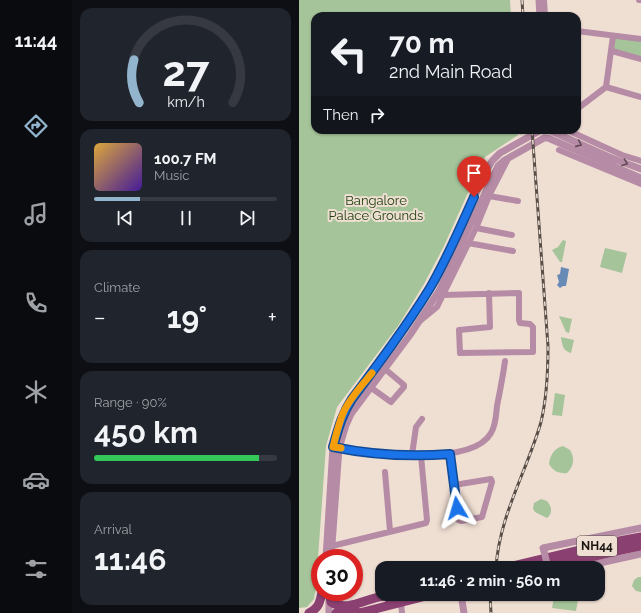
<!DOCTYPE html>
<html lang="en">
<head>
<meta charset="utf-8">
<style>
  body { margin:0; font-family:Raleway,sans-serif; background:#20242c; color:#f1f3f6; height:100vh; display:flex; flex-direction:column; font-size:15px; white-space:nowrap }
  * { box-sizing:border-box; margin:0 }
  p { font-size:13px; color:#9ea1a6 }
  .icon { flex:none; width:22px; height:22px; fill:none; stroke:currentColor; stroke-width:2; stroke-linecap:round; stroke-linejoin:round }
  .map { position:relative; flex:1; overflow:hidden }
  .drawer { display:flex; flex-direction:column; gap:8px; padding:8px; background:#0d0f14; width:227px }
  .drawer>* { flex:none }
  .top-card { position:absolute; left:12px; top:12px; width:270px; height:122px; border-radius:12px; box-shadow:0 1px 3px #0004; background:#171b24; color:#f1f3f6; overflow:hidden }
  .speed { position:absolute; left:12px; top:549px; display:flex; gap:8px; font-size:20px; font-weight:700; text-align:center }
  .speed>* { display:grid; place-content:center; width:52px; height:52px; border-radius:50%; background:#171b24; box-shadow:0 1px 3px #0004; line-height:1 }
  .speed .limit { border:6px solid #d22; background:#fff; color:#111 }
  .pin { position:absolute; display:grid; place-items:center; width:34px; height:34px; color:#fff; margin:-41px -17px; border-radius:50% 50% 50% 0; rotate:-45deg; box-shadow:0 0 4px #0007 }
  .pin .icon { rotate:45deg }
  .me { position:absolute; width:44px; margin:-22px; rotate:353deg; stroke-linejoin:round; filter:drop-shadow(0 0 3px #0008) }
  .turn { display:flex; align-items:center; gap:14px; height:84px; padding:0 12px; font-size:18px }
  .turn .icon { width:52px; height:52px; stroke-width:2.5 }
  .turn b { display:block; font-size:28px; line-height:34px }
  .then { display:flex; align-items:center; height:38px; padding:0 12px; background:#0003; gap:8px; font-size:15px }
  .big { font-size:30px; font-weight:700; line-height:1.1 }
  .drawer .widget { flex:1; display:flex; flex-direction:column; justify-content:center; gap:6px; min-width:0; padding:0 14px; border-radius:12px; background:#20242c }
  .drawer .dial { align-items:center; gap:0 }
  .dial svg { height:104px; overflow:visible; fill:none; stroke:#363941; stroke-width:7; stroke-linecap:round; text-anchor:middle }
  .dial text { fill:#f1f3f6; stroke:none }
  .song { display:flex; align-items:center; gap:12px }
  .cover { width:48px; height:48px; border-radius:6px; background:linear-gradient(135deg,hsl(40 70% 55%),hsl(260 70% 35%)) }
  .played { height:4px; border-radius:2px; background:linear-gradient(90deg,#92b4cd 25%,#363941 25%) }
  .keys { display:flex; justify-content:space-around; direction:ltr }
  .heat { display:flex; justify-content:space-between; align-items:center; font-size:22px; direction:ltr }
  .charge { height:6px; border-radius:3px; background:linear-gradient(90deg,#34c759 90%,#363941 0) }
  .trip { position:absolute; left:76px; top:561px; width:230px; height:40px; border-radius:12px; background:#171b24; box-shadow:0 1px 3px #0004; font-weight:700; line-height:40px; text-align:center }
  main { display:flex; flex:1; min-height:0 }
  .menu { display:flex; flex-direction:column; width:72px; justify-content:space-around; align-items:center; background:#090b0e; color:#9ea1a6 }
  .menu .icon { width:28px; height:28px }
  .menu .selected { color:#92b4cd }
  .menu b { font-size:18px; color:#f1f3f6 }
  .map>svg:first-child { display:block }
  .green { fill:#a5c49a }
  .water { fill:#678ab7 }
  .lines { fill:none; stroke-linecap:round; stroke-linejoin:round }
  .minor { stroke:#b68ba5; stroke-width:6 }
  .tertiary { stroke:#b68ba5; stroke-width:7 }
  .primary { stroke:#8b4072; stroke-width:9 }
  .rail-casing { stroke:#574e48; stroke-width:3 }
  .rail { stroke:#efded2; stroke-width:1.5; stroke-dasharray:4.5; stroke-linecap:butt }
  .tertiary-bridge { stroke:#b68ba5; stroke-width:7 }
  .oneway { stroke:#614a54 }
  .route-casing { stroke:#114b97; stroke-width:10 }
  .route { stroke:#1a73e8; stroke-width:7 }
  .slow { stroke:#f59e0b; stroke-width:7 }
  .labels { text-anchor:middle; stroke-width:4; stroke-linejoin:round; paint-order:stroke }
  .shield { fill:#efded2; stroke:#5b514b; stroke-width:1 }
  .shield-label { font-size:12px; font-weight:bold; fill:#1b1511 }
  .park-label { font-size:13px; fill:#204210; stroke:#efded2 }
</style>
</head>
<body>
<main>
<nav class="menu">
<b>11:44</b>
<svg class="icon selected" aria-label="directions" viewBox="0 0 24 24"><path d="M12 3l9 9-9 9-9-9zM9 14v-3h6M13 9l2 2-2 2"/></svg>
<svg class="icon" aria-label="music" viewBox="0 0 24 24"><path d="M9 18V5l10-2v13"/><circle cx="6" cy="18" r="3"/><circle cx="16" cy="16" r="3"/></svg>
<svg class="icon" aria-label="phone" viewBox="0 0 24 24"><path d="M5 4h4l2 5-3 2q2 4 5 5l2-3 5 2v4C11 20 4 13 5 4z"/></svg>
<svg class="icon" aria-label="climate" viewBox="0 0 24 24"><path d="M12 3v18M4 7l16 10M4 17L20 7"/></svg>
<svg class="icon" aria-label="car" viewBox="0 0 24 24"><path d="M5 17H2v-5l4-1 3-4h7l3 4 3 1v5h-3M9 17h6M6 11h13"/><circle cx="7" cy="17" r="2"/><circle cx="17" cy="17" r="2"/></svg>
<svg class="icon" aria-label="filters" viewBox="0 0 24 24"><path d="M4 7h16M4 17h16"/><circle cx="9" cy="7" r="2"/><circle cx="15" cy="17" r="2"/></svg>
</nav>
<section class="drawer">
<div class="widget dial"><svg viewBox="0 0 100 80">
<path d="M14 69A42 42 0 1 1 86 69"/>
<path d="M14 69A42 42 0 0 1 10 36" stroke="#92b4cd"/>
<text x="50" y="56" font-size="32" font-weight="700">27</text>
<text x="50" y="72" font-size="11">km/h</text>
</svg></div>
<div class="widget">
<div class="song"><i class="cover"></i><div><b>100.7 FM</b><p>Music</p></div></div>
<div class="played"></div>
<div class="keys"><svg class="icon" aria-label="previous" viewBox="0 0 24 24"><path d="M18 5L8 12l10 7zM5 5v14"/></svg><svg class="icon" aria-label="pause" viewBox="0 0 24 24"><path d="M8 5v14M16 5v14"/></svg><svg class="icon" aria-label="next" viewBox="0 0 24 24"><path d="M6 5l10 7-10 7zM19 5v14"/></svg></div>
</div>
<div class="widget"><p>Climate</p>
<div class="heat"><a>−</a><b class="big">19°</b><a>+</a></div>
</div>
<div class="widget"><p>Range · 90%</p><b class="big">450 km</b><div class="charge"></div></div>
<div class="widget"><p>Arrival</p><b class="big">11:46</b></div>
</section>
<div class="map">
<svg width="342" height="613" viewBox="0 0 342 613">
  <rect width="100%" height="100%" fill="#efded2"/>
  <path class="green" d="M 0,0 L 211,0 L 212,16 L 16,16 L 16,130 L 219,130 L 219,135 L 186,157 L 180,168 L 145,246 L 125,284 L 99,326 L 38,407 L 27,446 L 17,586 L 15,599 L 8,607 L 0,608 Z
    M 315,37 L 342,40 L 342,58 L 314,51 Z
    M 264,240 L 267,241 L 263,262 L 261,262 L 253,250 L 259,247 Z
    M 306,248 L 328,253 L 323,273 L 301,267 Z
    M 260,316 L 273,319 L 270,333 L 267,332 Z
    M 262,337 L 275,340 L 272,353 C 264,351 263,345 262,337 Z
    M 256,393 L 266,395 L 263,416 L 253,415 Z
    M 264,446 L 271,450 C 276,458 275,466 268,473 C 260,474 254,471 250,464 C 251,456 255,448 264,446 Z
    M 242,499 L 248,501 C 253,507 254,513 248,518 L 236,512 L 234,509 L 235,503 Z
    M 339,577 L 342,577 L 342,592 L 337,591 L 333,586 L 335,580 Z
    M 255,597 L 279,600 L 277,611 L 253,608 Z"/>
  <path class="water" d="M 262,267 L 270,269 L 267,286 L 264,286 L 261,288 L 258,285 L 260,282 L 258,275 L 261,274 Z"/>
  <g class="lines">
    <path class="minor" d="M 245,0 L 246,16
      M 340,0 L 342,0
      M 278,31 L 342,39
      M 313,51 L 342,59
      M 307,87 L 342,97
      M 278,109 L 307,87 L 314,36
      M 268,130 L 323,155 L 342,161
      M 260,150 L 342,184
      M 190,196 L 219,201
      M 177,228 L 213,235
      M 169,243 L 214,251
      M 144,295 L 220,293 L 220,320 L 221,323 L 231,324 L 234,327 L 234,352 L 161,353 L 160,330 L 191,327 L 190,293
      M 121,321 L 138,307 L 177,228 L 190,196 L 208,161
      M 71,387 L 92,402 L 105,387 L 105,385 L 86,369
      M 36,447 C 69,454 173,467 192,433 C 197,425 197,415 198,406 C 201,391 204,376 206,361
      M 151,454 L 159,520 L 162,521 L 183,517 L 193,482 L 192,479 L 155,485
      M 113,455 L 117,427 L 123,419
      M 86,472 L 91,531
      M 33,546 L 127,523 L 128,520 L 122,456
      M 102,603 L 103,613"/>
    <path class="tertiary" d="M 240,0 L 241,16
      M 250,130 L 310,157 L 342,169
      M 245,138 L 249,138 L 342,178
      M 245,551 L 244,548 L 342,528
      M 27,558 L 34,447 L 40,423 L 46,410 L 105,330 L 132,287 L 152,249 L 187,171 L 193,161 L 201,153 L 242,130
      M 32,558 L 40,448 L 47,425 L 52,414 L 111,335 L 140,291 L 199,166 L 206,160 L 245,138
      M 278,568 L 342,554
      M 162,594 L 165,613
      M 30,596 L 30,613"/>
    <path class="primary" d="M 205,568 L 315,542 L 342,537
      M 244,568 L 322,550 L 342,546
      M 31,592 L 32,602 C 48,613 69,597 86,596 C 89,596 93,597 96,597
      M 90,599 L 106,594
      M 10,613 C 20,608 21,602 23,592
      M 37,613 L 56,608
      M 60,613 L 135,594"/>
    <g class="rail-casing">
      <path id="rail" d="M 223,0 L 224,16
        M 197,568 C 200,516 228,471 242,422 C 248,397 249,371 249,346 L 233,130
        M 191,594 L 192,613"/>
    </g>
    <use href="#rail" class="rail"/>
    <path class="tertiary-bridge" d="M 245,551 L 249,568"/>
  </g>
  <defs><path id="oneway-chevron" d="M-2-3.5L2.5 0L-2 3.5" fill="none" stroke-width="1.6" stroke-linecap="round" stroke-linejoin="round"/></defs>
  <g class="oneway">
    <use href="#oneway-chevron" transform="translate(280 144) rotate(24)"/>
    <use href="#oneway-chevron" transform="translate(326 163) rotate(20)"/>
  </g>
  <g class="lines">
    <g class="route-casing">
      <path id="route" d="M 158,508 L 151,454 C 112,457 73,455 34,447 C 39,430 43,414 53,399 C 80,363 107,327 131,288 C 148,259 161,228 175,197"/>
    </g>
    <use href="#route" class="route"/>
    <path class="slow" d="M 42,448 L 34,447 C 37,435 40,422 45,411 C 52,397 63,385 73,373"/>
  </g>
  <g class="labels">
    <rect class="shield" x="278" y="536" width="40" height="20" rx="3"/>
    <g class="shield-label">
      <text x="298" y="550">NH44</text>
    </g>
    <g class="park-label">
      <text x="77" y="205">Bangalore<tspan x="77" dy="15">Palace Grounds</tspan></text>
    </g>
  </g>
</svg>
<div class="speed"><div class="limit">30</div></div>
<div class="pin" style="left:175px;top:197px;background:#d93025"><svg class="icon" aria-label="arrive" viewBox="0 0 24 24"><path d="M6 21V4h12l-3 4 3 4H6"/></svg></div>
<svg class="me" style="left:158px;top:508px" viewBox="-20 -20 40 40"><path d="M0-17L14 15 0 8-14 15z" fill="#1a73e8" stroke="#fff" stroke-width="4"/></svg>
<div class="trip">11:46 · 2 min · 560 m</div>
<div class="top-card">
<div class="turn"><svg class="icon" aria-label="left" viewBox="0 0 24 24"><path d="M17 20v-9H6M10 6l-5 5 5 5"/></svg><div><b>70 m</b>2nd Main Road</div></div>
<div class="then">Then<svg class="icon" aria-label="right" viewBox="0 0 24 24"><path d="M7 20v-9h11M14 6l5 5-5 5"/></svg></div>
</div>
</div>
</main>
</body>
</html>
